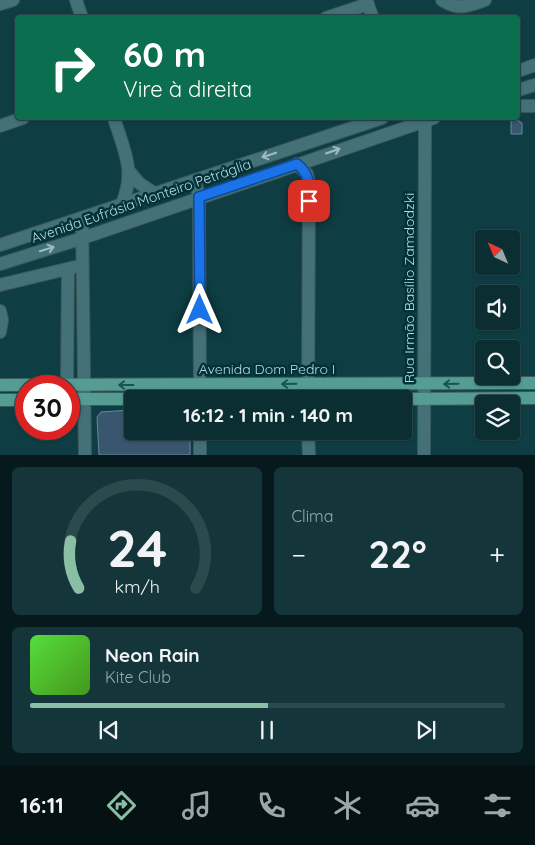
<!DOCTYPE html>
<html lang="pt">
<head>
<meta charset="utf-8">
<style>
  body { margin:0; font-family:Quicksand,sans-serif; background:#14363b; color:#f1f3f6; height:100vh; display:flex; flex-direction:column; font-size:19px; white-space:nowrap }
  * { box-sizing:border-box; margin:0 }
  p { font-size:16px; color:#9aa8ac }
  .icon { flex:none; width:28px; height:28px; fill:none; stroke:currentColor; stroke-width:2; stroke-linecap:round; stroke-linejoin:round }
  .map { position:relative; height:455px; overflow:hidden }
  .details { display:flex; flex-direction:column; gap:12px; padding:12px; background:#06191c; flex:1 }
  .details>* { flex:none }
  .hud { position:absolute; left:15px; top:15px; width:505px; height:105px; border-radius:5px; box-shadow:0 1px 4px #0004,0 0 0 1px #2b4a4e; background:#0b6e4f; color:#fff; overflow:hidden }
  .needle { width:32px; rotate:316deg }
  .fabs { position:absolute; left:475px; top:230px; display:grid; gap:10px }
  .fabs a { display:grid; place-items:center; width:45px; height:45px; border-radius:5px; background:#0b2e33; box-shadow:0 1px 4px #0004,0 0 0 1px #2b4a4e; font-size:25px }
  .speed { position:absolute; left:15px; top:375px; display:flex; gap:10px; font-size:25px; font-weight:700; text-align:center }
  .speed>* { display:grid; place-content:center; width:65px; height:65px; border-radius:50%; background:#0b2e33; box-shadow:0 1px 4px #0004,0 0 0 1px #2b4a4e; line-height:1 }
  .speed .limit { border:8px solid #d22; background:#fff; color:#111 }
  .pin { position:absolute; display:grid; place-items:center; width:42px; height:42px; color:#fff; margin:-21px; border-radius:10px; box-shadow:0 2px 8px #0006 }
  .me { position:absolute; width:55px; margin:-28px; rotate:0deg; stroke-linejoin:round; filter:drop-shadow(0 0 4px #0008) }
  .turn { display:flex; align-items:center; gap:18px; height:105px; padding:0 25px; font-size:22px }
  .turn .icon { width:65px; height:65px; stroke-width:2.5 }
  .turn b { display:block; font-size:35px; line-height:42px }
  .big { font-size:38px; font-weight:700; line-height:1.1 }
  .details .card { flex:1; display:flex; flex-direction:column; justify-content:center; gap:8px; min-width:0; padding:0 18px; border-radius:8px; background:#14363b }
  .details .dial { align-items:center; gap:0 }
  .dial svg { height:130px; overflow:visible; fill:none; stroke:#2b4a4e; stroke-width:7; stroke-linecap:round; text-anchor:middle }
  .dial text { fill:#f1f3f6; stroke:none }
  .song { display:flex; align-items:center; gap:15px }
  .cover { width:60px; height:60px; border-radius:8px; background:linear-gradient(135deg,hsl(110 70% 55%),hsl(100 70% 35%)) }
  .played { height:5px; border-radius:2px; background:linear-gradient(90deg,#8abfa5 50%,#2b4a4e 50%) }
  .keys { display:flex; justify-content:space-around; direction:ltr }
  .heat { display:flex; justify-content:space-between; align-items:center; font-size:28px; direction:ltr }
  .details .tiles { flex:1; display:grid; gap:12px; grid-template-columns:1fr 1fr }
  .card:last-child { grid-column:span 2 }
  .trip { position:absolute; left:124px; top:390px; width:288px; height:50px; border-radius:5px; background:#0b2e33; box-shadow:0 1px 4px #0004,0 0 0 1px #2b4a4e; font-weight:700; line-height:50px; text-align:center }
  .tab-bar { display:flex; height:80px; justify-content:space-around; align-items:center; background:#041214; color:#9aa8ac }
  .tab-bar .icon { width:35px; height:35px }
  .tab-bar .current { color:#8abfa5 }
  .tab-bar b { font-size:22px; color:#f1f3f6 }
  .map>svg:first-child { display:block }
  .building { fill:#38566d; stroke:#69889f }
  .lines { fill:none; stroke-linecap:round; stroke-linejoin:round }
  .minor-casing { stroke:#3a595d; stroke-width:14 }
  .major-casing { stroke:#3a595d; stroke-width:14 }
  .minor { stroke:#447077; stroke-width:12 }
  .major { stroke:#559c93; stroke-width:12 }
  .oneway { stroke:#a1bcc1 }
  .oneway2 { stroke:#1a5255 }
  .route-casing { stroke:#114b97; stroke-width:12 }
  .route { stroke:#1a73e8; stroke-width:9 }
  .labels { text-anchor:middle; stroke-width:5; stroke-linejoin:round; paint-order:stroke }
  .street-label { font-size:14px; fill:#c0d6da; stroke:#01333a }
</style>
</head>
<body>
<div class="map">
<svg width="535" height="455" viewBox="0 0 535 455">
  <rect width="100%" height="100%" fill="#0f3d44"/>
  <path class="building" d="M 511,120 L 517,120 L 522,123 L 522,134 L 511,134 Z
    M 132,410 L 132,431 L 190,431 L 190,455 L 99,455 L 97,417 L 101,412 Z"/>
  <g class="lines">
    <g class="minor-casing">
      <path id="minor" d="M 76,0 L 82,18
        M 366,0 L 373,18
        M 442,0 C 459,11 468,6 485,0
        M 0,4 L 13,0
        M 326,18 L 368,4
        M 518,71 L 535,65
        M 518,90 L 535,85
        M 518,106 L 535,106
        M 114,118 C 124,151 136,170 122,204
        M 0,126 L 23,118
        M 297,164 L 307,174 L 309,183 L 308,399
        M 129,171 L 139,183 L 154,193
        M 197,189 L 199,197 L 200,399
        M 82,218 L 85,455
        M 0,245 L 382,118
        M 0,264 L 83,238 L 434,118
        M 0,285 L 75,267
        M 0,311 L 2,320 L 0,332
        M 67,384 L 68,269
        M 308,431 L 309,455
        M 200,455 L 200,431
        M 424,455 L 425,120"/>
    </g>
    <g class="major-casing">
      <path id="major" d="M 0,385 L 535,383
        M 69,399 L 132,399
        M 402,399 L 535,398
        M 0,400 L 26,400"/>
    </g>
    <use href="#minor" class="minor"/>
    <use href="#major" class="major"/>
  </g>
  <defs><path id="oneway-shaft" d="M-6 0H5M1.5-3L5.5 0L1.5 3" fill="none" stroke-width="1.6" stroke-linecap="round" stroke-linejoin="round" transform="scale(1.25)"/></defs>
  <g class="oneway">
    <use href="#oneway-shaft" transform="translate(333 151) rotate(-19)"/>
    <use href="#oneway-shaft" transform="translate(269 155) rotate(162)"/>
    <use href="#oneway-shaft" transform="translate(47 249) rotate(-17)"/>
  </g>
  <g class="oneway2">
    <use href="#oneway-shaft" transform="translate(289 384) rotate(179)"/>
    <use href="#oneway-shaft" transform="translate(451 384) rotate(179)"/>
    <use href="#oneway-shaft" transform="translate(126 385) rotate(180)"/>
  </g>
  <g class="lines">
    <g class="route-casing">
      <path id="route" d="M 200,310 L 199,197 L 297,164 C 310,174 309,185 309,201"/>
    </g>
    <use href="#route" class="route"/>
  </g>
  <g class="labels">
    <g class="street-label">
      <text transform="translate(141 201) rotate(-19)" y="5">Avenida Eufrásia Monteiro Petráglia</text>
      <text transform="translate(409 288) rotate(-90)" y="5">Rua Irmão Basílio Zamdodzki</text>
      <text x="267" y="374">Avenida Dom Pedro I</text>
    </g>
  </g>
</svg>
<div class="fabs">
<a><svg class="needle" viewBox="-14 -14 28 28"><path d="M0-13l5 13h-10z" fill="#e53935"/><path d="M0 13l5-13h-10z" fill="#9aa8ac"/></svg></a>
<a><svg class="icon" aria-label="sound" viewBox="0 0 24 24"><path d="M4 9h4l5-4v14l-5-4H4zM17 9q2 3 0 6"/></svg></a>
<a><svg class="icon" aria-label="search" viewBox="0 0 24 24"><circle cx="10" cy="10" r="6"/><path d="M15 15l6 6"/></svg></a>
<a><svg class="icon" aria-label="layers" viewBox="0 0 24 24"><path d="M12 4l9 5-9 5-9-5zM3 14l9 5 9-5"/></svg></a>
</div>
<div class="speed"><div class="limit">30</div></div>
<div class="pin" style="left:309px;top:201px;background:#d93025"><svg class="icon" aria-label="arrive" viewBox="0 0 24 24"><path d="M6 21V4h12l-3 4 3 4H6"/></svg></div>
<svg class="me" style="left:200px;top:310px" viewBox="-20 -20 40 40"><path d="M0-17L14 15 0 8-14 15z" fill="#1a73e8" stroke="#fff" stroke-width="4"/></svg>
<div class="trip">16:12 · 1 min · 140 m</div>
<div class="hud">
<div class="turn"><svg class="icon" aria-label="right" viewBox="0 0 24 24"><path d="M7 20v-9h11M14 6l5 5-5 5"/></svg><div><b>60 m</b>Vire à direita</div></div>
</div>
</div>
<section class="details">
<div class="tiles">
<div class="card dial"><svg viewBox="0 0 100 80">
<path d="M14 69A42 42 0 1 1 86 69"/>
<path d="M14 69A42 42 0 0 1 9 40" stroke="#8abfa5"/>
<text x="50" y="56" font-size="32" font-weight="700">24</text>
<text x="50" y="72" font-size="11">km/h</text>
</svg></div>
<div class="card"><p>Clima</p>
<div class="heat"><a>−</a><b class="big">22°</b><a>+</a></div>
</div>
<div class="card">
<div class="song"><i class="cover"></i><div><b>Neon Rain</b><p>Kite Club</p></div></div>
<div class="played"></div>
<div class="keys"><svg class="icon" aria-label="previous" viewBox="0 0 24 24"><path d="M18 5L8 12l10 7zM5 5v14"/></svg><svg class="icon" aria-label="pause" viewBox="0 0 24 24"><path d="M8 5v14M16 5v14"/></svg><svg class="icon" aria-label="next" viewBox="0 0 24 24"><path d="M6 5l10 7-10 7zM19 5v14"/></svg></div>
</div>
</div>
</section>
<nav class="tab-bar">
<b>16:11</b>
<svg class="icon current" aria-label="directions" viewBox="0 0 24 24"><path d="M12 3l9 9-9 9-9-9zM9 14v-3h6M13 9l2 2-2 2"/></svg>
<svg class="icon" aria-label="music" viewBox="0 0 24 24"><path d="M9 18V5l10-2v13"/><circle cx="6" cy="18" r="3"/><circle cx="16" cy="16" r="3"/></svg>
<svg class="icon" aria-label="phone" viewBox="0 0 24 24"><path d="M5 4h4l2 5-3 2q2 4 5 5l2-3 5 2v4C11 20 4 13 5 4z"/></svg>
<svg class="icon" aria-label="climate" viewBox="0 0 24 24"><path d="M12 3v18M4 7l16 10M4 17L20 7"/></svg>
<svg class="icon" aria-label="car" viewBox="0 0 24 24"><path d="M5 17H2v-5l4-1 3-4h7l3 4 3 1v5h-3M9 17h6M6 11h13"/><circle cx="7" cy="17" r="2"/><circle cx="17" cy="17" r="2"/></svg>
<svg class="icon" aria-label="filters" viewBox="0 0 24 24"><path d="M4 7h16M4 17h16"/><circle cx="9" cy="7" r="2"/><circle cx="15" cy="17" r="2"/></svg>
</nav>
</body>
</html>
